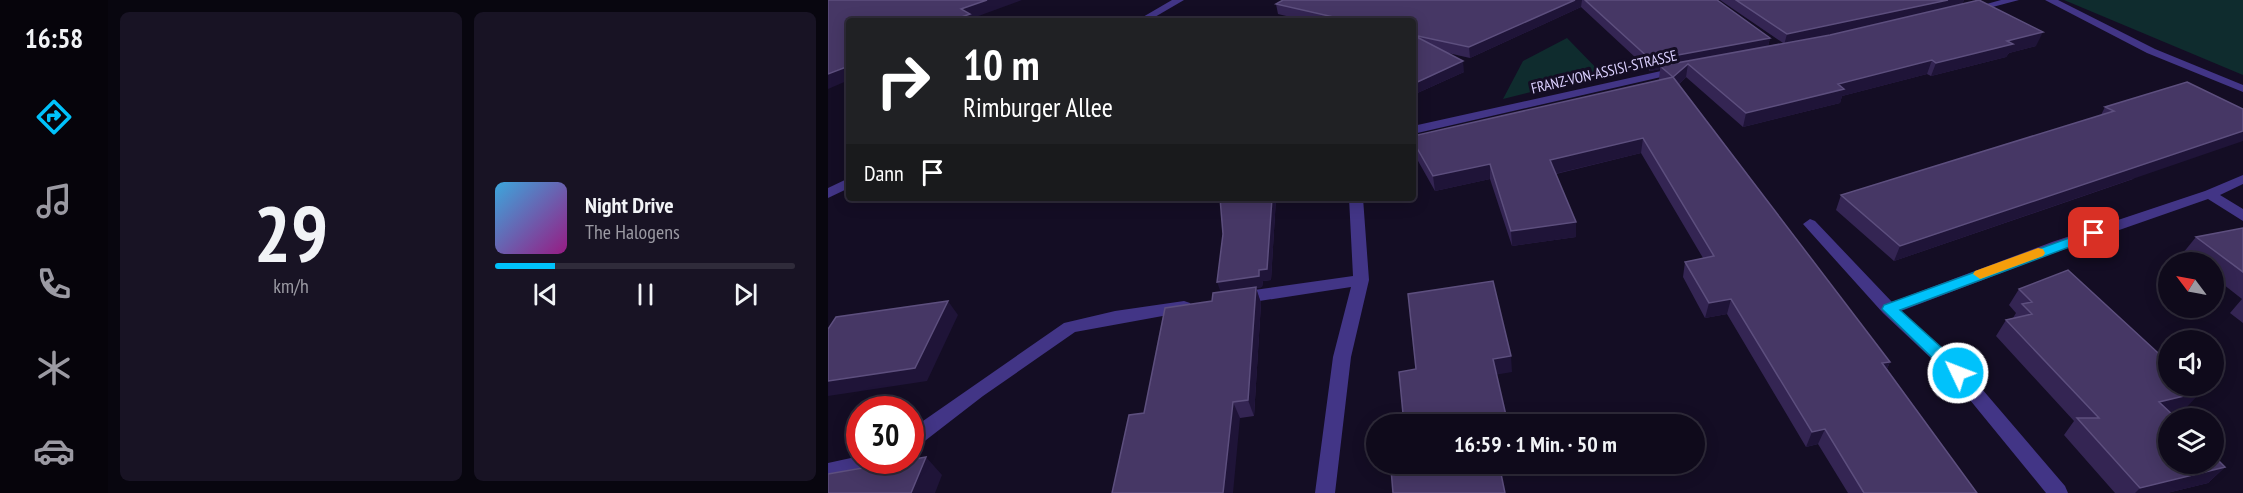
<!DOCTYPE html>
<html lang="de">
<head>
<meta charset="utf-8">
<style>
  body { margin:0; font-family:"PT Sans Narrow",sans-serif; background:#181324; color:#f1f3f6; height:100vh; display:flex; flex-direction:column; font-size:22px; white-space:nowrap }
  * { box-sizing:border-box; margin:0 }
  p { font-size:20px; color:#9b9aa3 }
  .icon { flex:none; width:33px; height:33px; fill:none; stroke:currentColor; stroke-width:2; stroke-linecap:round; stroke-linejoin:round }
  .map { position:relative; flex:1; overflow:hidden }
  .panel { display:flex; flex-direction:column; gap:12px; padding:12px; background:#08060f; width:720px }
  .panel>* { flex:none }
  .hud { position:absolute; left:18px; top:18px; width:570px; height:183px; border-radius:6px; box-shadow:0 3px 15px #0003,0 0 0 2px #2f2b3a; background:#202124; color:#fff; overflow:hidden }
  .needle { width:39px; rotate:302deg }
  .controls { position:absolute; left:1330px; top:252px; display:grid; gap:12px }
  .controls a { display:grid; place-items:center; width:66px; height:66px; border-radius:50%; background:#0f0a1b; box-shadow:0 3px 15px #0003,0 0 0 2px #2f2b3a; font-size:30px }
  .speed { position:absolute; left:18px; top:396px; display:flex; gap:12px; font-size:30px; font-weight:700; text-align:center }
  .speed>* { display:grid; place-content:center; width:78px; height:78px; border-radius:50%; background:#0f0a1b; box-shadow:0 3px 15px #0003,0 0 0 2px #2f2b3a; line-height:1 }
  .speed .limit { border:9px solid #d22; background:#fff; color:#111 }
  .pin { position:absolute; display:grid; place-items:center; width:51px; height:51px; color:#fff; margin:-26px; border-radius:12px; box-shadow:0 3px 9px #0006 }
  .me { position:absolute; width:66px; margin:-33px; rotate:313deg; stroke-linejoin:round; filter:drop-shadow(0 0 4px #0008) }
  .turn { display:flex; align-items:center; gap:21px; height:126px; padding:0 18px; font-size:27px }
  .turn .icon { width:78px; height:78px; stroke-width:2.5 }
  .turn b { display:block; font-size:42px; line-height:51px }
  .then { display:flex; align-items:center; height:57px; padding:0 18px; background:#0003; gap:12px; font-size:22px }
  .panel .widget { flex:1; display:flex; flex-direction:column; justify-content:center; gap:9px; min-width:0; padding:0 21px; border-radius:9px; background:#181324 }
  .panel .dial { align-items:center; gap:0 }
  .dial b { font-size:78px; line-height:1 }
  .song { display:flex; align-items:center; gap:18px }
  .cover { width:72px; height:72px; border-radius:9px; background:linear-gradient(135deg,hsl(200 70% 55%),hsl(310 70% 35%)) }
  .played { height:6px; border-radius:3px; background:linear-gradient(90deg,#00c2fb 20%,#2f2b3a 20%) }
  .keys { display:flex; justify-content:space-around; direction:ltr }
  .panel .tiles { flex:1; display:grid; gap:12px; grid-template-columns:repeat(2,1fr) }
  .trip { position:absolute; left:538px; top:414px; width:339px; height:60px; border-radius:30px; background:#0f0a1b; box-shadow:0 3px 15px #0003,0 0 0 2px #2f2b3a; font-weight:700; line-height:60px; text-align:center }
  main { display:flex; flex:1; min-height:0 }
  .tab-bar { display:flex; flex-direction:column; width:108px; justify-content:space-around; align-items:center; background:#06040b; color:#9b9aa3 }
  .tab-bar .icon { width:42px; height:42px }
  .tab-bar .active { color:#00c2fb }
  .tab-bar b { font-size:27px; color:#f1f3f6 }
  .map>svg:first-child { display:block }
  .green { fill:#0f2c2e }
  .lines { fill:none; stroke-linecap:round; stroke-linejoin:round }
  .minor { fill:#423586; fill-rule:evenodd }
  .wall { fill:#342553 }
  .shaded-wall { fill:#1f1438 }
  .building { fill:#463765; stroke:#5d4f7e; stroke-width:1.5 }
  .route { fill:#00c2fb; stroke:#007ea3; stroke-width:1.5 }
  .slow { fill:#f59e0b }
  .labels { text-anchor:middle; stroke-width:6; stroke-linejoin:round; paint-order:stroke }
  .far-street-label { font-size:15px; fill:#dbd0ff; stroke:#140d24 }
</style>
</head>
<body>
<main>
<nav class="tab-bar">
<b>16:58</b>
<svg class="icon active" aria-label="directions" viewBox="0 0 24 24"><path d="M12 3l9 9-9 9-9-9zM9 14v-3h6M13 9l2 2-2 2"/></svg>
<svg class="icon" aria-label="music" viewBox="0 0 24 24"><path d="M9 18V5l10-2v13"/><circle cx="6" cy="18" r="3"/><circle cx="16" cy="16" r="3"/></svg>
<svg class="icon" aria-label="phone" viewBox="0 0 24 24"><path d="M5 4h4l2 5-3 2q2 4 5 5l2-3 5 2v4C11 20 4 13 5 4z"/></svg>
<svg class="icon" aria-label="climate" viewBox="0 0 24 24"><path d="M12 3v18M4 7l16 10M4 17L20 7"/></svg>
<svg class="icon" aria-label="car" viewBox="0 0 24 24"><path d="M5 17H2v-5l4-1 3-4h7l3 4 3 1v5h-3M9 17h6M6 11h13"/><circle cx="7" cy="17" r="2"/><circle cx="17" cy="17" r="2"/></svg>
</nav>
<section class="panel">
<div class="tiles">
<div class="widget dial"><b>29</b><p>km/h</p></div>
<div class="widget">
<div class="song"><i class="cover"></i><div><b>Night Drive</b><p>The Halogens</p></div></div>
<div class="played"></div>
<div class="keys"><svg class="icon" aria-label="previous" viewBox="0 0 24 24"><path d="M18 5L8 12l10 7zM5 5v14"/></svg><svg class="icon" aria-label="pause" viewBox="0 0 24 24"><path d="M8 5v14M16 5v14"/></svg><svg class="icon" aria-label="next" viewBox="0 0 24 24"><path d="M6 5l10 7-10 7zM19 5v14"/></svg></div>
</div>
</div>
</section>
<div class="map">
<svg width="1415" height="493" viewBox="0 0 1415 493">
  <rect width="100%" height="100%" fill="#140d24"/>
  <path class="green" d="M 1236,0 L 1415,0 L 1415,75 Z
    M 739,38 L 774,74 L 675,99 L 695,61 Z"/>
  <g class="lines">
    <path class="minor" d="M 344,0 L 356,0 L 320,21 L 308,21 Z
      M 1173,0 L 1191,0 L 1142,13 L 1137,10 Z
      M 1217,0 L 1230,0 L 1327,49 L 1415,85 L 1415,92 L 1319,53 Z
      M 851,67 L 857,70 L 855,72 L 585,134 L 585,126 Z
      M 1415,175 L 1415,184 L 1392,195 L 1415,209 L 1415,221 L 1380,199 L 1234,250 L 1073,311 L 1136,368 L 1237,486 L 1240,493 L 1218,493 L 1124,378 L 1055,313 L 975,224 L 982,219 L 987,221 L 1064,302 L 1224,242 L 1377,191 Z
      M 21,178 L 21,188 L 0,198 L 0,188 Z
      M 521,198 L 535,198 L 541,280 L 523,357 L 507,493 L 487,493 L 505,357 L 523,287 L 412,304 L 406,302 L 404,298 L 406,294 L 412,292 L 525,276 Z
      M 356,301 L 362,303 L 364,307 L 362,311 L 247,332 L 155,396 L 89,447 L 82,449 L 82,430 L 236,323 L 287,311 Z
      M 32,456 L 32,460 L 59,460 L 56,466 L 49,469 L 0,481 L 0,463 Z"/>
  </g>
  <path class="wall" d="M 455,0 L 889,0 L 942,38 L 940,46 L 955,43 L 892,0 L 1136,0 L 1134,4 L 1208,46 L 1181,53 L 1178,57 L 1103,76 L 1099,74 L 1014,96 L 1012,103 L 915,127 L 858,77 L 851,84 L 1062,362 L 1059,369 L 1149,493 L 1020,493 L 990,444 L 978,447 L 899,314 L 877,318 L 855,277 L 857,262 L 875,258 L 813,153 L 728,174 L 748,237 L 684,246 L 662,179 L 607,191 L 585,152 L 585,136 L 831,80 L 832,69 L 822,71 L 753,7 L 642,58 L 620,53 L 636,72 L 585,95 L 585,21 L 479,21 L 450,14 L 448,4 Z
    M 1359,82 L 1305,179 L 1066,261 L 1008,210 L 1013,195 L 1273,115 L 1277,107 Z
    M 392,198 L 448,198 L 443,280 L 435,281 L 434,287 L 428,288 L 433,303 L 426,416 L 412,418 L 316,413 L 384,301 L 393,292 L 395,234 Z
    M 1415,228 L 1415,323 L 1402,313 L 1414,299 L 1386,277 L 1386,262 L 1368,262 L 1355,253 L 1368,237 Z
    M 1191,289 L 1357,409 L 1342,412 L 1397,467 L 1380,483 L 1339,493 L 1287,493 L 1236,435 L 1246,421 L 1168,336 L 1178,320 L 1185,318 L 1188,313 L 1181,305 Z
    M 579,464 L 686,464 L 686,466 L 672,468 L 579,466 Z"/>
  <path class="shaded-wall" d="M 159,0 L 194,0 L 145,18 L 146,21 L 122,21 L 133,9 Z
    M 747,0 L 754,0 L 753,7 L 642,58 L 641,47 Z
    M 1120,0 L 1136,0 L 1133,6 L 956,45 L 959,34 Z
    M 1215,32 L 1208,46 L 1181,53 L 1178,57 L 1103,76 L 1108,63 L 1179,41 Z
    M 942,38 L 939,49 L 860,64 L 858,77 L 843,91 L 845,77 L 832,66 L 832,69 L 822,71 L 823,60 Z
    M 1104,60 L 1099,74 L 1014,96 L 1012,103 L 915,127 L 918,113 L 1010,84 Z
    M 635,61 L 636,72 L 585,95 L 585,84 Z
    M 21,66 L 21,80 L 0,89 L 0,74 Z
    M 1415,131 L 1415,141 L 1066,261 L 1072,246 Z
    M 815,138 L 813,153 L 722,175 L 722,160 Z
    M 662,164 L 662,179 L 607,191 L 605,176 Z
    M 444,198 L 448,198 L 443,280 L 435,281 L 434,287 L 428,288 L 433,303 L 426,416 L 420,400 L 393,293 L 389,282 L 431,270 Z
    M 748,222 L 748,237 L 684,246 L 683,231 Z
    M 903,299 L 899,314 L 877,318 L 881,303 Z
    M 120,301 L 130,315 L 99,381 L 0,396 L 0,381 Z
    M 683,356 L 684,372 L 666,375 L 665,359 Z
    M 1062,362 L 1055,377 L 1054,363 Z
    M 1373,392 L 1357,409 L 1316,418 L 1331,402 Z
    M 405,402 L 412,418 L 405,493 L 395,493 Z
    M 997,429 L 990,444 L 978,447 L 984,432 Z
    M 98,457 L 114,475 L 107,493 L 83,493 Z
    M 1397,467 L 1380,483 L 1339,493 L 1307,493 L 1312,488 Z"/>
  <path class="building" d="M 0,0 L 159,0 L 133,9 L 142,14 L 122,21 L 21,21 L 21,66 L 0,74 Z
    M 455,0 L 747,0 L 641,47 L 585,35 L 635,61 L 585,84 L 585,21 L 523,21 L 448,4 Z
    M 757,0 L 889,0 L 942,38 L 823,60 Z
    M 908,0 L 1120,0 L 959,34 Z
    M 1151,0 L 1215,32 L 1179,41 L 1185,44 L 1108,63 L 1104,60 L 1010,84 L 1016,89 L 918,113 L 860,64 L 845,77 L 1062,362 L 1054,363 L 1149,493 L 1036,493 L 997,429 L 984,432 L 903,299 L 881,303 L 857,262 L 886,256 L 815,138 L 722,160 L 748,222 L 683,231 L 662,164 L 605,176 L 585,141 L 585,136 L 845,77 L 832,66 L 1002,35 Z
    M 1359,82 L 1415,109 L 1415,131 L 1072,246 L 1013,195 L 1286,111 L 1277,107 Z
    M 392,198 L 444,198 L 439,269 L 431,270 L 431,276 L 389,282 L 395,234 Z
    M 1415,228 L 1415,272 L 1368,237 Z
    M 1240,270 L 1341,363 L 1341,386 L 1365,386 L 1373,392 L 1331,402 L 1348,418 L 1341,418 L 1341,464 L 1386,464 L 1386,456 L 1397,467 L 1312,488 L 1249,418 L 1271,418 L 1178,320 L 1204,314 L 1194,304 L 1204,302 L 1191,289 Z
    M 665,281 L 683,356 L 665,359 L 680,424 L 576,424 L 571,372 L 588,369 L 580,294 Z
    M 428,287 L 420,400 L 405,402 L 395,493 L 284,493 L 301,415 L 316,413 L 337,308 L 384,301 L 385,293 Z
    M 120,301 L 87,368 L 0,381 L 0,329 L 8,317 Z
    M 98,457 L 83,493 L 0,493 L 0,474 Z
    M 579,464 L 671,464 L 677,493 L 565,493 L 563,469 L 579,466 Z"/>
  <path class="route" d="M 1266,229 L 1273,233 L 1271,236 L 1072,310 L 1136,368 L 1138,373 L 1136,377 L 1130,379 L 1124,377 L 1054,309 L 1056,305 Z"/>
  <path class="slow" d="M 1210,248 L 1215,249 L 1217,253 L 1215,256 L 1152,279 L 1145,274 L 1147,271 Z"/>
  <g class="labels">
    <g class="far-street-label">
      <text transform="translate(776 72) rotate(-13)" y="5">FRANZ-VON-ASSISI-STRASSE</text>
    </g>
  </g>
</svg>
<div class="controls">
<a><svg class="needle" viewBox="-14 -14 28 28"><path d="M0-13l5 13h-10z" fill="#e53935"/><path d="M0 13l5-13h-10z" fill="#9b9aa3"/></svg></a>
<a><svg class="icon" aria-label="sound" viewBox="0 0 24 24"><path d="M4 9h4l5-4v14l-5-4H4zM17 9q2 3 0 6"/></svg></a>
<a><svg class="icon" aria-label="layers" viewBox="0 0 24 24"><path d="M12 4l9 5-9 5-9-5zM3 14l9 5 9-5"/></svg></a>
</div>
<div class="speed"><div class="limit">30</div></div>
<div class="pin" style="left:1266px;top:233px;background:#d93025"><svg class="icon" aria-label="arrive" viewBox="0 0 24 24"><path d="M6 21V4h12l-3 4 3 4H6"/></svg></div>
<svg class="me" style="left:1130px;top:373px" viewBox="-20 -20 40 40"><circle r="17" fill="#00c2fb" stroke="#fff" stroke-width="3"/><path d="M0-11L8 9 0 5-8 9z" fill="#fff"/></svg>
<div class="trip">16:59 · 1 Min. · 50 m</div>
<div class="hud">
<div class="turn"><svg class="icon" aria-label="right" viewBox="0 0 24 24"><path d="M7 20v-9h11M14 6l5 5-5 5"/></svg><div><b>10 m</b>Rimburger Allee</div></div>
<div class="then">Dann<svg class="icon" aria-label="arrive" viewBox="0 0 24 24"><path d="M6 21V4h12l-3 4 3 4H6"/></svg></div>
</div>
</div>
</main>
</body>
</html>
